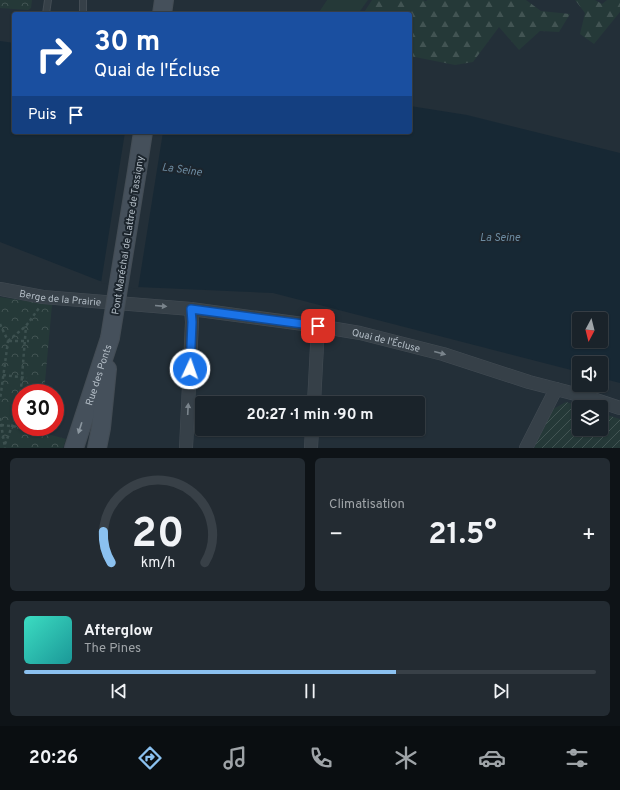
<!DOCTYPE html>
<html lang="fr">
<head>
<meta charset="utf-8">
<style>
  body { margin:0; font-family:Overpass,sans-serif; background:#232b32; color:#f1f3f6; height:100vh; display:flex; flex-direction:column; font-size:15px; white-space:nowrap }
  * { box-sizing:border-box; margin:0 }
  p { font-size:13px; color:#9fa4a8 }
  .icon { flex:none; width:22px; height:22px; fill:none; stroke:currentColor; stroke-width:2; stroke-linecap:round; stroke-linejoin:round }
  .map { position:relative; height:448px; overflow:hidden }
  .sheet { display:flex; flex-direction:column; gap:10px; padding:10px; background:#0e1317; flex:1 }
  .sheet>* { flex:none }
  .banner { position:absolute; left:12px; top:12px; width:400px; height:122px; border-radius:4px; box-shadow:0 1px 3px #0004,0 0 0 1px #384047; background:#1a4fa0; color:#fff; overflow:hidden }
  .needle { width:26px; rotate:187deg }
  .controls { position:absolute; left:572px; top:312px; display:grid; gap:8px }
  .controls a { display:grid; place-items:center; width:36px; height:36px; border-radius:4px; background:#1a232a; box-shadow:0 1px 3px #0004,0 0 0 1px #384047; font-size:20px }
  .speed { position:absolute; left:12px; top:384px; display:flex; gap:8px; font-size:20px; font-weight:700; text-align:center }
  .speed>* { display:grid; place-content:center; width:52px; height:52px; border-radius:50%; background:#1a232a; box-shadow:0 1px 3px #0004,0 0 0 1px #384047; line-height:1 }
  .speed .limit { border:6px solid #d22; background:#fff; color:#111 }
  .pin { position:absolute; display:grid; place-items:center; width:34px; height:34px; color:#fff; margin:-17px; border-radius:8px; box-shadow:0 2px 6px #0006 }
  .me { position:absolute; width:44px; margin:-22px; rotate:3deg; stroke-linejoin:round; filter:drop-shadow(0 0 3px #0008) }
  .turn { display:flex; align-items:center; gap:14px; height:84px; padding:0 16px; font-size:18px }
  .turn .icon { width:52px; height:52px; stroke-width:2.5 }
  .turn b { display:block; font-size:28px; line-height:34px }
  .then { display:flex; align-items:center; height:38px; padding:0 16px; background:#0003; gap:8px; font-size:15px }
  .big { font-size:30px; font-weight:700; line-height:1.1 }
  .sheet .tile { flex:1; display:flex; flex-direction:column; justify-content:center; gap:6px; min-width:0; padding:0 14px; border-radius:6px; background:#232b32 }
  .sheet .dial { align-items:center; gap:0 }
  .dial svg { height:104px; overflow:visible; fill:none; stroke:#384047; stroke-width:7; stroke-linecap:round; text-anchor:middle }
  .dial text { fill:#f1f3f6; stroke:none }
  .song { display:flex; align-items:center; gap:12px }
  .cover { width:48px; height:48px; border-radius:6px; background:linear-gradient(135deg,hsl(170 70% 55%),hsl(180 70% 35%)) }
  .played { height:4px; border-radius:2px; background:linear-gradient(90deg,#8bc1f0 65%,#384047 65%) }
  .keys { display:flex; justify-content:space-around; direction:ltr }
  .heat { display:flex; justify-content:space-between; align-items:center; font-size:22px; direction:ltr }
  .sheet .tiles { flex:1; display:grid; gap:10px; grid-template-columns:1fr 1fr }
  .tile:last-child { grid-column:span 2 }
  .trip { position:absolute; left:195px; top:396px; width:230px; height:40px; border-radius:4px; background:#1a232a; box-shadow:0 1px 3px #0004,0 0 0 1px #384047; font-weight:700; line-height:40px; text-align:center }
  .dock { display:flex; height:64px; justify-content:space-around; align-items:center; background:#0a0e11; color:#9fa4a8 }
  .dock .icon { width:28px; height:28px }
  .dock .current { color:#8bc1f0 }
  .dock b { font-size:18px; color:#f1f3f6 }
  .map>svg:first-child { display:block }
  .forest { fill:url(#forest-firs) }
  .park { fill:url(#park-crowns) }
  .garden { fill:url(#garden-furrows) }
  .pitch { fill:#253938 }
  .water { fill:#172834; fill-rule:evenodd }
  .pier { fill:#232f38 }
  .lines { fill:none; stroke-linecap:round; stroke-linejoin:round }
  .lane-casing { stroke:#434c54; stroke-width:8 }
  .street-casing { stroke:#434c54; stroke-width:14 }
  .secondary-casing { stroke:#434c54; stroke-width:20 }
  .path { stroke:#3d5150; stroke-width:2.5; stroke-dasharray:3 3; stroke-linecap:butt }
  .lane { stroke:#364048; stroke-width:6 }
  .street { stroke:#364048; stroke-width:13 }
  .secondary { stroke:#45505b; stroke-width:18 }
  .secondary-bridge-casing { stroke:#434c54; stroke-width:20; stroke-linecap:butt }
  .secondary-bridge { stroke:#45505b; stroke-width:18 }
  .oneway { fill:#7a848c }
  .oneway2 { fill:#8b969f }
  .route-casing { stroke:#114b97; stroke-width:10 }
  .route { stroke:#1a73e8; stroke-width:7 }
  .labels { text-anchor:middle; stroke-width:4; stroke-linejoin:round; paint-order:stroke }
  .street-label { font-size:10px; fill:#b1bbc4; stroke:#1c252d }
  .water-label { font-size:11px; font-style:italic; fill:#6c8ba1; stroke:#1c252d }
</style>
</head>
<body>
<div class="map">
<svg width="620" height="448" viewBox="0 0 620 448">
  <defs>
    <pattern id="forest-firs" width="22" height="20" patternUnits="userSpaceOnUse"><rect width="22" height="20" fill="#253938"/><path d="M5 1l3.5 6h-7zM16 11l3.5 6h-7z" fill="#425453"/></pattern>
    <pattern id="park-crowns" width="20" height="18" patternUnits="userSpaceOnUse"><rect width="20" height="18" fill="#253938"/><path d="M2 6a3 3 0 1 1 6 0M12 15a3 3 0 1 1 6 0" fill="none" stroke="#425453"/></pattern>
    <pattern id="garden-furrows" width="10" height="10" patternUnits="userSpaceOnUse"><rect width="10" height="10" fill="#253938"/><path d="M-1 1l2-2M0 10L10 0M9 11l2-2" fill="none" stroke="#425453"/></pattern>
  </defs>
  <rect width="100%" height="100%" fill="#232f38"/>
  <path class="forest" d="M 372,0 L 423,0 L 426,1 L 427,0 L 526,0 L 541,11 L 570,14 L 559,32 L 540,31 L 519,50 L 499,27 L 473,62 L 455,65 L 410,56 L 410,14 L 363,14 Z
    M 575,0 L 595,0 L 602,4 L 607,0 L 620,0 L 620,12 L 594,44 L 580,34 L 585,13 Z"/>
  <path class="park" d="M 0,0 L 32,0 L 31,8 L 28,10 L 0,8 Z
    M 0,297 L 52,305 L 44,393 L 21,393 L 21,427 L 40,427 L 40,432 L 66,439 L 63,448 L 0,448 Z"/>
  <path class="garden" d="M 566,402 L 582,407 L 579,407 L 579,429 L 601,429 L 601,413 L 620,419 L 620,448 L 534,448 L 553,409 Z"/>
  <path class="pitch" d="M 327,0 L 368,0 L 358,14 L 322,14 L 319,12 Z"/>
  <path class="water" d="M 0,41 L 14,43 L 14,132 L 410,132 L 410,106 L 467,115 L 620,153 L 620,383 L 601,378 L 601,363 L 579,363 L 579,372 L 273,293 L 138,287 L 100,281 L 0,242 ZM 579,319 L 601,319 L 601,341 L 579,341 Z"/>
  <path class="pier" d="M 125,132 L 163,132 L 138,289 L 101,283 Z"/>
  <g class="lines">
    <g class="lane-casing">
      <path id="lane" d="M 46,14 L 48,0
        M 83,14 L 83,0"/>
    </g>
    <g class="street-casing">
      <g id="street">
        <path id="s1" d="M 0,289 L 43,297 L 191,309 L 318,326 L 360,333 L 443,354 L 529,382 L 587,397 L 620,408"/>
        <path d="M 314,403 L 318,326"/>
        <path d="M 186,448 L 192,322 L 191,309"/>
        <path d="M 311,448 L 312,429"/>
        <path d="M 526,448 L 556,389"/>
      </g>
    </g>
    <g class="secondary-casing">
      <g id="secondary">
        <path d="M 162,14 L 164,0"/>
        <path d="M 137,171 L 143,132"/>
        <path id="s2" d="M 74,448 L 110,338"/>
        <path d="M 97,448 L 101,428 L 107,369"/>
      </g>
    </g>
    <path class="path" d="M 0,324 L 8,341 L 0,400
      M 8,341 L 26,326 L 39,308
      M 9,341 L 29,341
      M 3,375 L 27,378
      M 0,418 L 5,448
      M 1,425 L 20,427
      M 5,444 L 17,414 L 21,389 L 26,326"/>
    <use href="#lane" class="lane"/>
    <use href="#street" class="street"/>
    <use href="#secondary" class="secondary"/>
    <g class="secondary-bridge-casing">
      <path id="secondary-bridge" d="M 110,338 L 137,171"/>
    </g>
    <use href="#secondary-bridge" class="secondary-bridge"/>
  </g>
  <defs><path id="oneway-solid" d="M-6-.8H1V-3.2L6.5 0L1 3.2V.8H-6Z"/></defs>
  <g class="oneway">
    <use href="#oneway-solid" transform="translate(161 306) rotate(5)"/>
    <use href="#oneway-solid" transform="translate(440 353) rotate(15)"/>
    <use href="#oneway-solid" transform="translate(188 409) rotate(-87)"/>
  </g>
  <use class="oneway2" href="#oneway-solid" transform="translate(80 428) rotate(108)"/>
  <g class="lines">
    <g class="route-casing">
      <path id="route" d="M 190,369 L 192,322 L 191,309 L 318,326"/>
    </g>
    <use href="#route" class="route"/>
  </g>
  <g class="labels">
    <g class="street-label">
      <text transform="translate(127 235) rotate(-81)" y="4">Pont Maréchal de Lattre de Tassigny</text>
      <text dy="4" stroke="none"><textPath href="#s1" startOffset="61">Berge de la Prairie</textPath></text>
      <text dy="4" stroke="none"><textPath href="#s1" startOffset="390">Quai de l'Écluse</textPath></text>
      <text dy="4" stroke="none"><textPath href="#s2" startOffset="77">Rue des Ponts</textPath></text>
    </g>
    <g class="water-label">
      <text transform="translate(182 169) rotate(8)" y="4">La Seine</text>
      <text x="500" y="241">La Seine</text>
    </g>
  </g>
</svg>
<div class="controls">
<a><svg class="needle" viewBox="-14 -14 28 28"><path d="M0-13l5 13h-10z" fill="#e53935"/><path d="M0 13l5-13h-10z" fill="#9fa4a8"/></svg></a>
<a><svg class="icon" aria-label="sound" viewBox="0 0 24 24"><path d="M4 9h4l5-4v14l-5-4H4zM17 9q2 3 0 6"/></svg></a>
<a><svg class="icon" aria-label="layers" viewBox="0 0 24 24"><path d="M12 4l9 5-9 5-9-5zM3 14l9 5 9-5"/></svg></a>
</div>
<div class="speed"><div class="limit">30</div></div>
<div class="pin" style="left:318px;top:326px;background:#d93025"><svg class="icon" aria-label="arrive" viewBox="0 0 24 24"><path d="M6 21V4h12l-3 4 3 4H6"/></svg></div>
<svg class="me" style="left:190px;top:369px" viewBox="-20 -20 40 40"><circle r="17" fill="#1a73e8" stroke="#fff" stroke-width="3"/><path d="M0-11L8 9 0 5-8 9z" fill="#fff"/></svg>
<div class="trip">20:27 · 1 min · 90 m</div>
<div class="banner">
<div class="turn"><svg class="icon" aria-label="right" viewBox="0 0 24 24"><path d="M7 20v-9h11M14 6l5 5-5 5"/></svg><div><b>30 m</b>Quai de l'Écluse</div></div>
<div class="then">Puis<svg class="icon" aria-label="arrive" viewBox="0 0 24 24"><path d="M6 21V4h12l-3 4 3 4H6"/></svg></div>
</div>
</div>
<section class="sheet">
<div class="tiles">
<div class="tile dial"><svg viewBox="0 0 100 80">
<path d="M14 69A42 42 0 1 1 86 69"/>
<path d="M14 69A42 42 0 0 1 8 45" stroke="#8bc1f0"/>
<text x="50" y="56" font-size="32" font-weight="700">20</text>
<text x="50" y="72" font-size="11">km/h</text>
</svg></div>
<div class="tile"><p>Climatisation</p>
<div class="heat"><a>−</a><b class="big">21.5°</b><a>+</a></div>
</div>
<div class="tile">
<div class="song"><i class="cover"></i><div><b>Afterglow</b><p>The Pines</p></div></div>
<div class="played"></div>
<div class="keys"><svg class="icon" aria-label="previous" viewBox="0 0 24 24"><path d="M18 5L8 12l10 7zM5 5v14"/></svg><svg class="icon" aria-label="pause" viewBox="0 0 24 24"><path d="M8 5v14M16 5v14"/></svg><svg class="icon" aria-label="next" viewBox="0 0 24 24"><path d="M6 5l10 7-10 7zM19 5v14"/></svg></div>
</div>
</div>
</section>
<nav class="dock">
<b>20:26</b>
<svg class="icon current" aria-label="directions" viewBox="0 0 24 24"><path d="M12 3l9 9-9 9-9-9zM9 14v-3h6M13 9l2 2-2 2"/></svg>
<svg class="icon" aria-label="music" viewBox="0 0 24 24"><path d="M9 18V5l10-2v13"/><circle cx="6" cy="18" r="3"/><circle cx="16" cy="16" r="3"/></svg>
<svg class="icon" aria-label="phone" viewBox="0 0 24 24"><path d="M5 4h4l2 5-3 2q2 4 5 5l2-3 5 2v4C11 20 4 13 5 4z"/></svg>
<svg class="icon" aria-label="climate" viewBox="0 0 24 24"><path d="M12 3v18M4 7l16 10M4 17L20 7"/></svg>
<svg class="icon" aria-label="car" viewBox="0 0 24 24"><path d="M5 17H2v-5l4-1 3-4h7l3 4 3 1v5h-3M9 17h6M6 11h13"/><circle cx="7" cy="17" r="2"/><circle cx="17" cy="17" r="2"/></svg>
<svg class="icon" aria-label="filters" viewBox="0 0 24 24"><path d="M4 7h16M4 17h16"/><circle cx="9" cy="7" r="2"/><circle cx="15" cy="17" r="2"/></svg>
</nav>
</body>
</html>
